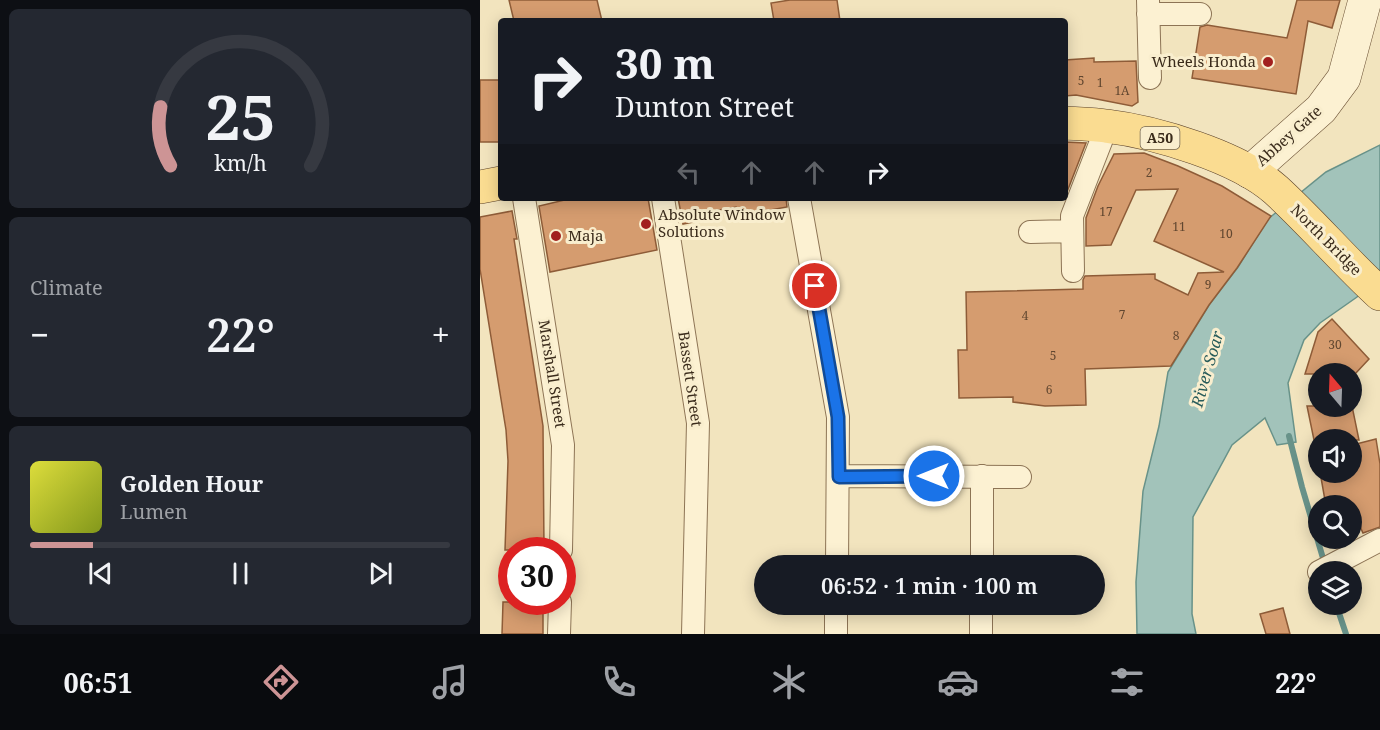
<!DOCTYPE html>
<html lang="en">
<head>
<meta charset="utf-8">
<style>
  body { margin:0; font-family:"Noto Serif",serif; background:#242831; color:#f1f3f6; height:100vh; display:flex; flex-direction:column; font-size:22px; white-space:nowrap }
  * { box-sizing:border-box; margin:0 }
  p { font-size:20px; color:#9ea1a6 }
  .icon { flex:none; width:33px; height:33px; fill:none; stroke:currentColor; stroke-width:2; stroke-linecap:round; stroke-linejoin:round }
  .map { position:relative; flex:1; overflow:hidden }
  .panel { display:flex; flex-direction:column; gap:9px; padding:9px; background:#0d0f14; width:480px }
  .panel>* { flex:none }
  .top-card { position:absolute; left:18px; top:18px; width:570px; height:183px; border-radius:6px; box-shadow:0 3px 15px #0003; background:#171b24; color:#f1f3f6; overflow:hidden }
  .needle { width:39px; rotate:341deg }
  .fabs { position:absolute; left:828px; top:363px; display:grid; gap:12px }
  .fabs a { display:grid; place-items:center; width:54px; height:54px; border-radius:50%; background:#171b24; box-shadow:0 3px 15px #0003; font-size:30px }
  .speed { position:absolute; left:18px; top:537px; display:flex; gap:12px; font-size:30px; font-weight:700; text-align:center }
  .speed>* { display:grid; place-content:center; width:78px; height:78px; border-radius:50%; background:#171b24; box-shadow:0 3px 15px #0003; line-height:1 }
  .speed .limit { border:9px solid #d22; background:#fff; color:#111 }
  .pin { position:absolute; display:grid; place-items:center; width:51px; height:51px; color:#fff; margin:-26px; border:3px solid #fff; border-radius:50%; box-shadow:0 2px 6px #0007 }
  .me { position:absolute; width:66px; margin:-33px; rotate:270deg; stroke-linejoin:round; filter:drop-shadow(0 0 4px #0008) }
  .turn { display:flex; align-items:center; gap:21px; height:126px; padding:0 18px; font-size:27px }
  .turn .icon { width:78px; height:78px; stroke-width:2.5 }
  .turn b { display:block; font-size:42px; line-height:51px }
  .lanes { display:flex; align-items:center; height:57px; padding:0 18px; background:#0003; justify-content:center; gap:30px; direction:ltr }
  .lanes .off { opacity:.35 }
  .big { font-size:45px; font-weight:600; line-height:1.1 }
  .panel .tile { flex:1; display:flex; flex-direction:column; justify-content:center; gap:9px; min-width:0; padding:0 21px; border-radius:9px; background:#242831 }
  .panel .dial { align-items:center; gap:0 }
  .dial svg { height:156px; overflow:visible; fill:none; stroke:#363941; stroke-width:7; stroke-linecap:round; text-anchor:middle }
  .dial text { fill:#f1f3f6; stroke:none }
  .song { display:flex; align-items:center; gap:18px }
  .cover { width:72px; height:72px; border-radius:9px; background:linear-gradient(135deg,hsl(60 70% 55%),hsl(70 70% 35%)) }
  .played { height:6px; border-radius:3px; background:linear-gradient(90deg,#cd9495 15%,#363941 15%) }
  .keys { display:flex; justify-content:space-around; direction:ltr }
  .heat { display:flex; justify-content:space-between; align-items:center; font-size:33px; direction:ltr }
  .trip { position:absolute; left:274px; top:555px; width:351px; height:60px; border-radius:30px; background:#171b24; box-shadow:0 3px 15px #0003; font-weight:600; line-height:60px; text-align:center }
  .tab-bar { display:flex; height:96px; justify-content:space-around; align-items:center; background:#090b0e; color:#9ea1a6 }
  .tab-bar .icon { width:42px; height:42px }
  .tab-bar .active { color:#cd9495 }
  .tab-bar b { font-size:27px; color:#f1f3f6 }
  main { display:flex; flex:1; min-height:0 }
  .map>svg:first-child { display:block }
  .water { fill:#a2c3ba; stroke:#689289; stroke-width:1.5 }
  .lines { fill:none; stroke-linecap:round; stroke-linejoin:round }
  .stream { stroke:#689289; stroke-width:6 }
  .building { fill:#d59c6f; stroke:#8e5c38; stroke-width:1.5 }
  .street-casing { stroke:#8d7455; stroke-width:24 }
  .secondary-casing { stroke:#6e5438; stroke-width:34 }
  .primary-casing { stroke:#5a412a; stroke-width:34 }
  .street { stroke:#fcf1d2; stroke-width:22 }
  .secondary { stroke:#fcf1d2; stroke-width:33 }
  .primary { stroke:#fadc91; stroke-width:33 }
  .route-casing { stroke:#114b97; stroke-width:15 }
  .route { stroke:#1a73e8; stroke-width:10 }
  .poi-dot { fill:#a2201e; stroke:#f9eece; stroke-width:2 }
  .labels { text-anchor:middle; stroke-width:6; stroke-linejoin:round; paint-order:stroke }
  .number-label { font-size:12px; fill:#614730 }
  .shield { fill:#f9eece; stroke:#736651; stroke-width:1.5 }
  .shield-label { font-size:14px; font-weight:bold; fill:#3a2b1b }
  .poi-label { font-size:15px; fill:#3a2b1b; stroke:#f9eece; text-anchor:start }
  .street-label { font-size:15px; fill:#3a2b1b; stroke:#f9eece }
  .water-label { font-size:16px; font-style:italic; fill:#285c5a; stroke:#f9eece }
</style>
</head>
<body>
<main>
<section class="panel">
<div class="tile dial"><svg viewBox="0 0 100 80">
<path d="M14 69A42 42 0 1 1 86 69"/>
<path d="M14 69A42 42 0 0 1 9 39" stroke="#cd9495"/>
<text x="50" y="56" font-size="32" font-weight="700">25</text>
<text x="50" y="72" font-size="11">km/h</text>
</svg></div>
<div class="tile"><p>Climate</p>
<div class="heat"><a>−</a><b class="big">22°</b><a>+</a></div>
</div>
<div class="tile">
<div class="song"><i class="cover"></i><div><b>Golden Hour</b><p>Lumen</p></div></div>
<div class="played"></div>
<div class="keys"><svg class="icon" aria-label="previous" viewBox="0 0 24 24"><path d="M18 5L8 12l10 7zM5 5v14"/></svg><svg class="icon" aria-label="pause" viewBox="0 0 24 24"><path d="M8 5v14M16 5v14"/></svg><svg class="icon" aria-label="next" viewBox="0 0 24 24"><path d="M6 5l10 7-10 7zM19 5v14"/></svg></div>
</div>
</section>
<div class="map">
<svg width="900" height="634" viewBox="0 0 900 634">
  <rect width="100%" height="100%" fill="#f2e4be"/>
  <path class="water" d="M 900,145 L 900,274 L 877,297 L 840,323 L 824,340 L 808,383 L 816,442 L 797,445 L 785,418 L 752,445 L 713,517 L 712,614 L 716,634 L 657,634 L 656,582 L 663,491 L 679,426 L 688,372 L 729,305 L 758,267 L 788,219 L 846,172 Z"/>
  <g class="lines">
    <path class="stream" d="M 809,436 L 822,487 L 845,565
      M 856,604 L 866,634"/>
  </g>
  <path class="building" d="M 29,0 L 117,0 L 122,21 L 34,21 Z
    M 310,0 L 357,0 L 360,21 L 294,21 L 291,3 Z
    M 817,0 L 860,0 L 852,28 L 828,21 L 816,94 L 712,78 L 720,27 L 727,25 L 807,38 Z
    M 614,58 L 614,62 L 656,61 L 658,102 L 652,106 L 596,95 L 585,96 L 585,60 Z
    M 0,80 L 21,80 L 21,142 L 0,142 Z
    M 585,142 L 606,143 L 585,197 Z
    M 664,153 L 698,166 L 742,186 L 791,216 L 757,268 L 729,305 L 691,366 L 605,369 L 606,405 L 565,406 L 533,402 L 533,397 L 479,398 L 478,350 L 487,350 L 486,292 L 603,289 L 603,280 L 605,276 L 675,274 L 675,279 L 708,295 L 718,273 L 744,272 L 674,241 L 698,189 L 656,190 L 631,245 L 606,246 L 606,218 L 618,186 L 634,154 Z
    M 93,198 L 168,198 L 177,250 L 70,272 L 59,206 Z
    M 198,198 L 306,198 L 307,207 L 257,216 L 256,207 L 221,213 L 223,220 L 203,224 Z
    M 32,211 L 37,239 L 34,239 L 63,426 L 64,550 L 25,550 L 28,461 L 26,430 L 0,269 L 0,217 Z
    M 852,319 L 889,359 L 875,374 L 825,374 L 838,332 Z
    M 827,406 L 872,406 L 879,440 L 834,440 Z
    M 896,439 L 900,464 L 900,527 L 883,533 L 868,500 L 856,506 L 846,506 L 840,472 L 872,472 L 872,445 Z
    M 23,602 L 63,602 L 63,634 L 22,634 Z
    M 803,608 L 810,634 L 786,634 L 780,614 Z"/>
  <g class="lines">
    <g class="street-casing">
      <path id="street" d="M 668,0 L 670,78
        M 668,14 L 720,14
        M 44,198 L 83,445 L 81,550
        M 183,198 L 218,423 L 213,634
        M 319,198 L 358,417 L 357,566
        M 550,232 L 592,231
        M 593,271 L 592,216 L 627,126
        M 359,476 L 540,477
        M 502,566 L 502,476
        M 839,572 L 900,540
        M 79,634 L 80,602
        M 356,634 L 356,604
        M 501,634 L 501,604"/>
    </g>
    <g class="secondary-casing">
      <path id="secondary" d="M 770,172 L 841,109 L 864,78 L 885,0"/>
    </g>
    <g class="primary-casing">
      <path id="primary" d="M 585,123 C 599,124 613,124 626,126 C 676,132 759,157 796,190 C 832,223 864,261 900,294
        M 0,187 L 21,183"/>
    </g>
    <use href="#street" class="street"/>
    <use href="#secondary" class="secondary"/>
    <use href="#primary" class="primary"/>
  </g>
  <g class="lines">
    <g class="route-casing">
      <path id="route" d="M 335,286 L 358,417 L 359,477 L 454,476"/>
    </g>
    <use href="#route" class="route"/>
  </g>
  <g class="poi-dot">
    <circle cx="788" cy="62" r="6"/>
    <circle cx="166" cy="224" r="6"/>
    <circle cx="76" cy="236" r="6"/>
  </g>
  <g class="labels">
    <g class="number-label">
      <text x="601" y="85">5</text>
      <text x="620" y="87">1</text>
      <text x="642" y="95">1A</text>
      <text x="669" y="177">2</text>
      <text x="626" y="216">17</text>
      <text x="699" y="231">11</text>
      <text x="746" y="238">10</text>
      <text x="728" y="289">9</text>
      <text x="642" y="319">7</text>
      <text x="545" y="320">4</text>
      <text x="696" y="340">8</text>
      <text x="855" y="349">30</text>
      <text x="573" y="360">5</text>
      <text x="569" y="394">6</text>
    </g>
    <rect class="shield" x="660.5" y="127" width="39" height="22" rx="4.5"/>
    <g class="shield-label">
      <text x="680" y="143">A50</text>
    </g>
    <g class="poi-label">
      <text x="776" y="67" text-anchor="end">Wheels Honda</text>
      <text x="178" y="220">Absolute Window<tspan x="178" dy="17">Solutions</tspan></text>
      <text x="88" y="241">Maja</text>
    </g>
    <g class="street-label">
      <text transform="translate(809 136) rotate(-42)" y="5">Abbey Gate</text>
      <text transform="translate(846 240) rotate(45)" y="5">North Bridge</text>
      <text transform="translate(72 374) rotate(81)" y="5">Marshall Street</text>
      <text transform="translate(210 379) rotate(82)" y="5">Bassett Street</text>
    </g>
    <g class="water-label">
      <text transform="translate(727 369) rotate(-74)" y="6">River Soar</text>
    </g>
  </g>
</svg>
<div class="fabs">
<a><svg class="needle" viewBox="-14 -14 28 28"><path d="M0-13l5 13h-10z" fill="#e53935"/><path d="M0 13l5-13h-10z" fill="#9ea1a6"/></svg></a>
<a><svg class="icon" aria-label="sound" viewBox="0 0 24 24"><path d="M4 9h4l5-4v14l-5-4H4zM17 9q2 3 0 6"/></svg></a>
<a><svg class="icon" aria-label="search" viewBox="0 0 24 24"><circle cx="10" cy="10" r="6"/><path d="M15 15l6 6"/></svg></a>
<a><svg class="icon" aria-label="layers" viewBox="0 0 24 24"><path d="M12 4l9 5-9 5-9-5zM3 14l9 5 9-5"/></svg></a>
</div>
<div class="speed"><div class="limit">30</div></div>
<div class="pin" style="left:335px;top:286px;background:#d93025"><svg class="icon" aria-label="arrive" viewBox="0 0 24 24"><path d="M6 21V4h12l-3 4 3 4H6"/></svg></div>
<svg class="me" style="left:454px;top:476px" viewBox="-20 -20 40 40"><circle r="17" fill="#1a73e8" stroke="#fff" stroke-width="3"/><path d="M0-11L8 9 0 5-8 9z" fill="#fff"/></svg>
<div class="trip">06:52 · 1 min · 100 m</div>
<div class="top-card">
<div class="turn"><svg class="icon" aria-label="right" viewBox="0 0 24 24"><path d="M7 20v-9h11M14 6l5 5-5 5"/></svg><div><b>30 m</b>Dunton Street</div></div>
<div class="lanes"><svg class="icon off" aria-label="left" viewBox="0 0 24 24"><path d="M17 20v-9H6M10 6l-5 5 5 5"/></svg><svg class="icon off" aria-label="ahead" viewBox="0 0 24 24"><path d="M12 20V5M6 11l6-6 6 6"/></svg><svg class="icon off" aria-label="ahead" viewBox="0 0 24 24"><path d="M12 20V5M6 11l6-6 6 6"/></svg><svg class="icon" aria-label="right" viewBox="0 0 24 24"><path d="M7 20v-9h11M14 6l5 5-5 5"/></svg></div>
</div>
</div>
</main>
<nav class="tab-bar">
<b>06:51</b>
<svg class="icon active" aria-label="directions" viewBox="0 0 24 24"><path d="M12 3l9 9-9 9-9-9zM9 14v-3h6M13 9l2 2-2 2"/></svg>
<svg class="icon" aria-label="music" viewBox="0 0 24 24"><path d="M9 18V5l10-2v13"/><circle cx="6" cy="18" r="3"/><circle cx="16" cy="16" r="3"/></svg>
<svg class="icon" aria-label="phone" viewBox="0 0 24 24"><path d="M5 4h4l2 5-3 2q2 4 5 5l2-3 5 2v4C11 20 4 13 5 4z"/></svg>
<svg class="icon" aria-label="climate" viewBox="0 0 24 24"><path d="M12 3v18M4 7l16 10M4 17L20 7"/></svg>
<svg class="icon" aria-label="car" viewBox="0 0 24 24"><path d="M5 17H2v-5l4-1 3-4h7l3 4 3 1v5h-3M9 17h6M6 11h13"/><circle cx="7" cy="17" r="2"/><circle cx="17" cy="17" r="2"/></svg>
<svg class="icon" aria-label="filters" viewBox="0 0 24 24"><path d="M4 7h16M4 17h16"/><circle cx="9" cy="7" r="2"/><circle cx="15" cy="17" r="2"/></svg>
<b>22°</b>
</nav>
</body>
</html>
